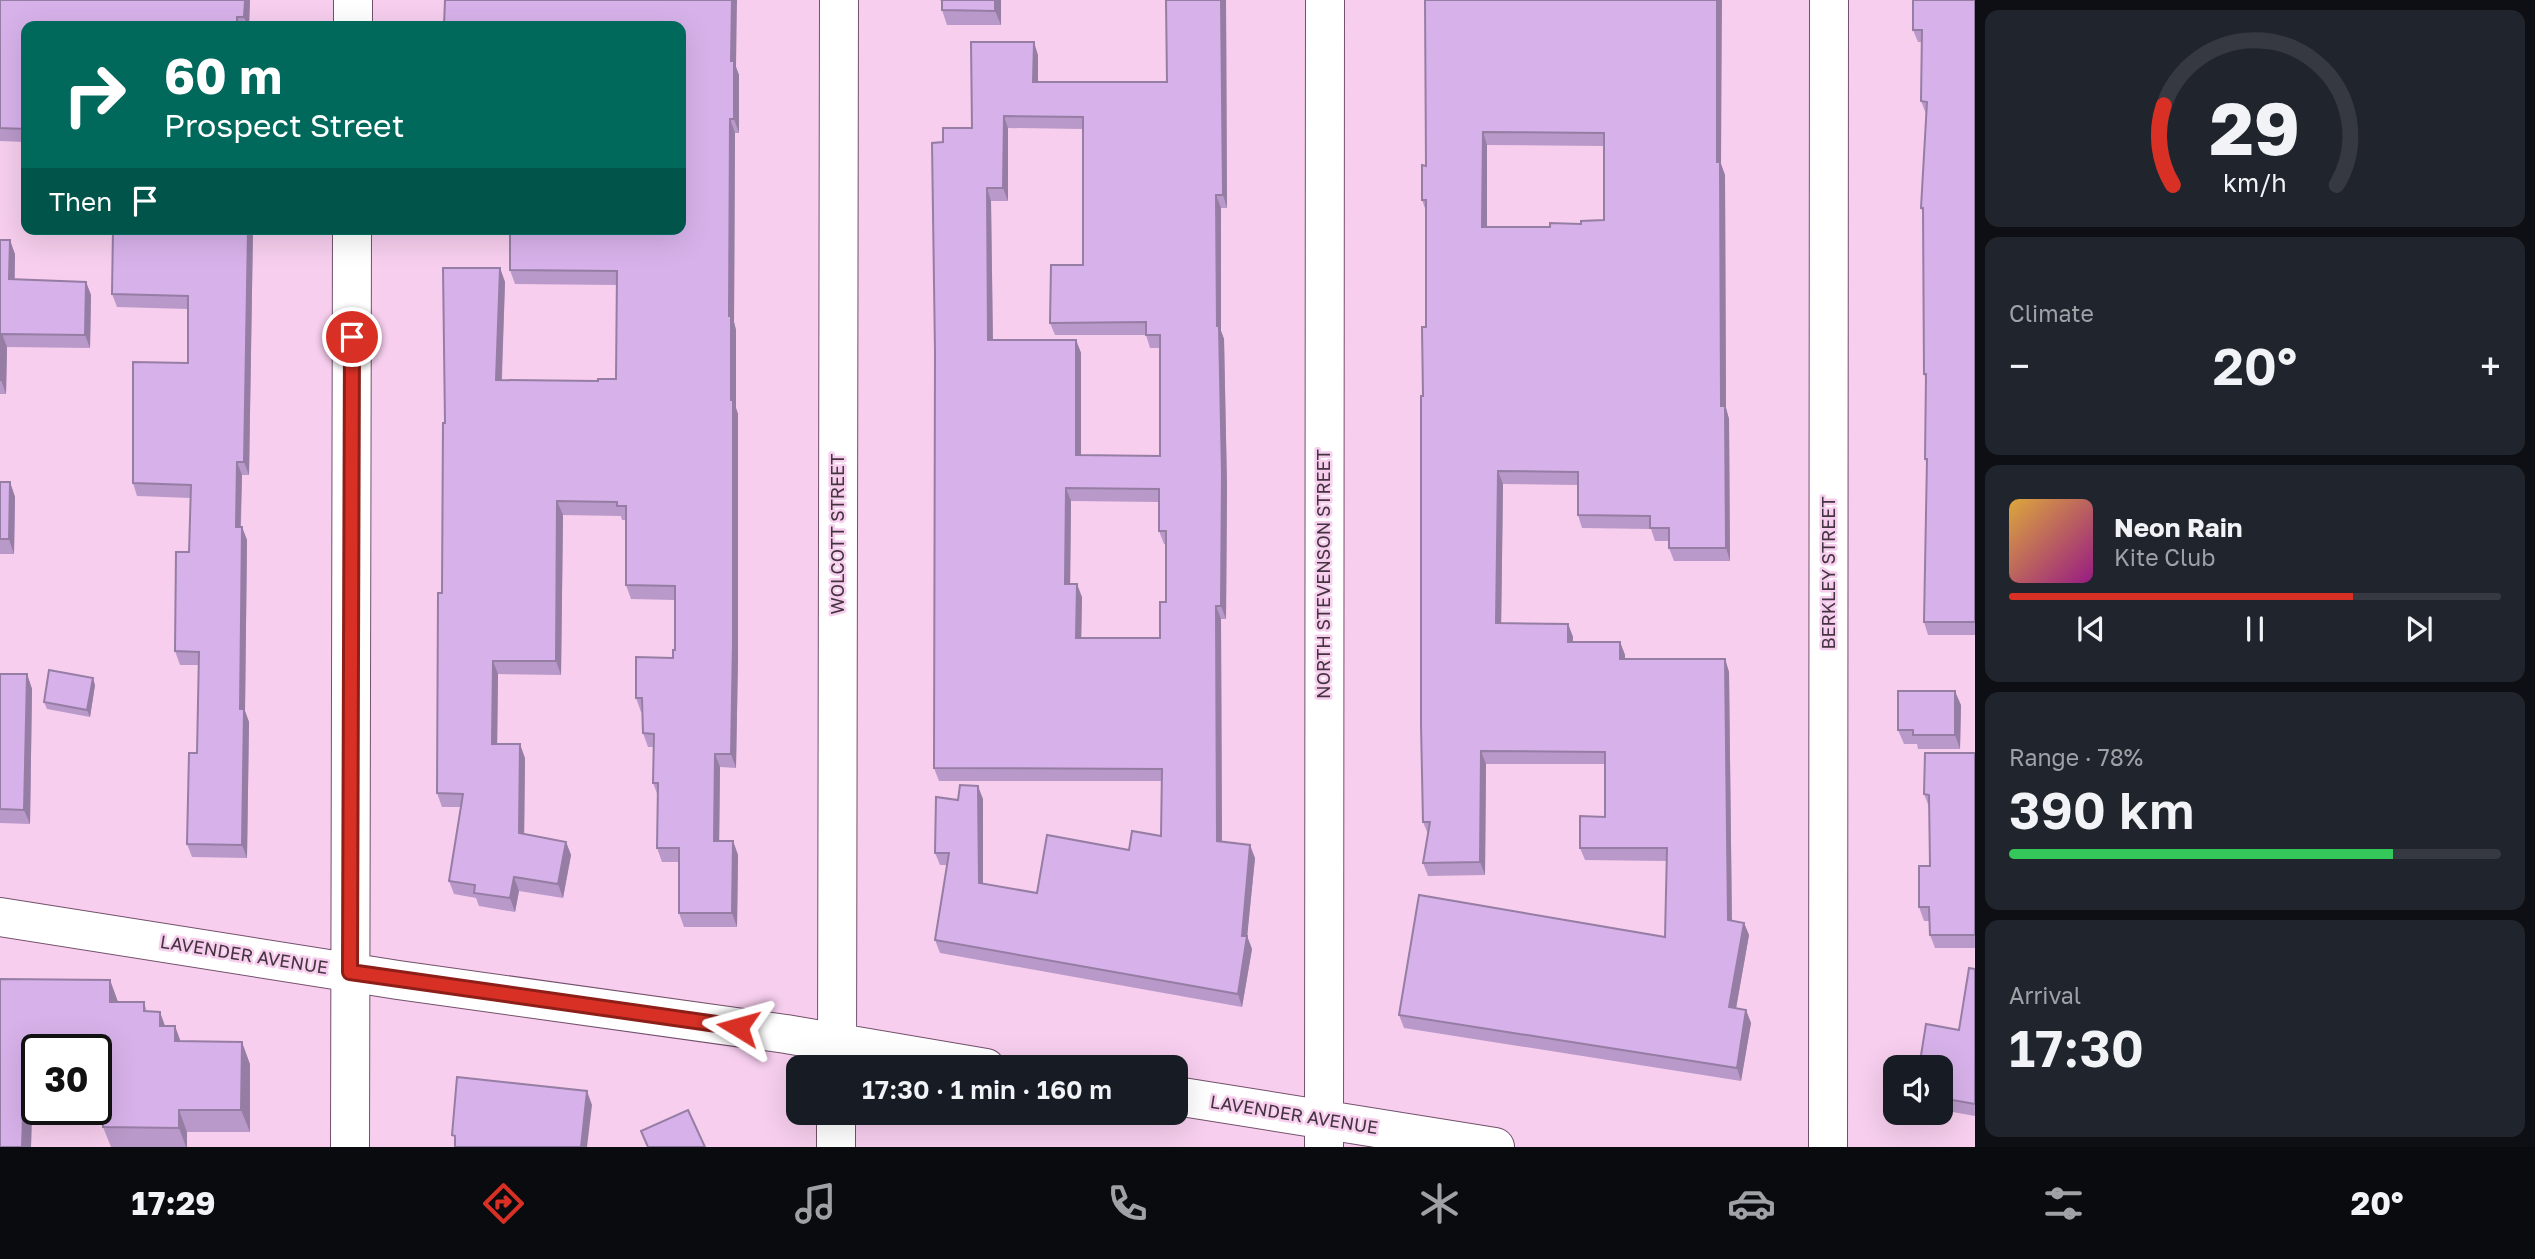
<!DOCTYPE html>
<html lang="en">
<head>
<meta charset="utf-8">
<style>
  body { margin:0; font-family:"Golos Text",sans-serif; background:#20242c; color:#f1f3f6; height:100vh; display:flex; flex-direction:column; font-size:26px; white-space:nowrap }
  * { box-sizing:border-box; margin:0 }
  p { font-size:23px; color:#9ea1a6 }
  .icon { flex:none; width:38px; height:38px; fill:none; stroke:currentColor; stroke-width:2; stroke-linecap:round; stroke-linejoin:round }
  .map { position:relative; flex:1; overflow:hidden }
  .sheet { display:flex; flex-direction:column; gap:10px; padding:10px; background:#0d0f14; width:560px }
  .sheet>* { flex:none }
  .guide { position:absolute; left:21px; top:21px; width:665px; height:214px; border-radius:14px; box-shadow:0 7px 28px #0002; background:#00695c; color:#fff; overflow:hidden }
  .fabs { position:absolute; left:1883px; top:1055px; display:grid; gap:14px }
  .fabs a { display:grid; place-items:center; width:70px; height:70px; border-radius:14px; background:#171b24; box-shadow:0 7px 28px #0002; font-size:35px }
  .speed { position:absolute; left:21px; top:1034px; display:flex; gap:14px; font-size:35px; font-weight:700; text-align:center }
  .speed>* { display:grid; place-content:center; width:91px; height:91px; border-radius:50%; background:#171b24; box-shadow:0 7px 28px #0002; line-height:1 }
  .speed .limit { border:4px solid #111; border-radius:10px; background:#fff; color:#111 }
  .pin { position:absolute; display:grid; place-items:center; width:60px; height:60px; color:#fff; margin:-30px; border:4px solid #fff; border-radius:50%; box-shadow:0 2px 7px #0007 }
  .me { position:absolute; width:77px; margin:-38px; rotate:278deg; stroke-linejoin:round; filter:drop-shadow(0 0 5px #0008) }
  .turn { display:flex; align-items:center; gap:24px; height:147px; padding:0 28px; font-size:32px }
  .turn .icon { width:91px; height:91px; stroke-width:2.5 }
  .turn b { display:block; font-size:49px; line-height:60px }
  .then { display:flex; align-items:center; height:66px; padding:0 28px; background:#0003; gap:14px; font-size:26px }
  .big { font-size:52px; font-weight:600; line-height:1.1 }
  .sheet .tile { flex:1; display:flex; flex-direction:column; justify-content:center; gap:10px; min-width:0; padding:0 24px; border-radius:14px; background:#20242c }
  .sheet .dial { align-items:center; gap:0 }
  .dial svg { height:182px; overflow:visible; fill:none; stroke:#363941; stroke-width:7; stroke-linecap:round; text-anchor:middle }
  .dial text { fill:#f1f3f6; stroke:none }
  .song { display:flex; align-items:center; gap:21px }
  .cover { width:84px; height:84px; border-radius:10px; background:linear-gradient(135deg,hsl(40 70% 55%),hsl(310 70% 35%)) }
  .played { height:7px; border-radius:4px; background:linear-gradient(90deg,#d93025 70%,#363941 70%) }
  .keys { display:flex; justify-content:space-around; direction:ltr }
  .heat { display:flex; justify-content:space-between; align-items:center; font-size:38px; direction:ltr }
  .charge { height:10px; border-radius:5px; background:linear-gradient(90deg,#34c759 78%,#363941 0) }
  .trip { position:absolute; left:786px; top:1055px; width:402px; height:70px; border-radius:14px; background:#171b24; box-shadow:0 7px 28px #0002; font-weight:600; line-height:70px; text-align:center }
  .tab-bar { display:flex; height:112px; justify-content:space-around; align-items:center; background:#090b0e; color:#9ea1a6 }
  .tab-bar .icon { width:49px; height:49px }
  .tab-bar .active { color:#d93025 }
  .tab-bar b { font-size:32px; color:#f1f3f6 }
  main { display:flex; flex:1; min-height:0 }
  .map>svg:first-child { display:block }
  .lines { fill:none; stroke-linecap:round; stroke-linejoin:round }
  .street-casing { stroke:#73516c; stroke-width:40 }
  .street { stroke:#fff; stroke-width:38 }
  .wall { fill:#b999c9; fill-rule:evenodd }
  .shaded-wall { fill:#967da4 }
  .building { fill:#d7b2ea; stroke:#967da4; stroke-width:2; fill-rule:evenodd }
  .route-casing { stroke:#8d1f18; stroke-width:18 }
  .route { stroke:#d93025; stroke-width:12 }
  .labels { text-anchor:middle; stroke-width:5; stroke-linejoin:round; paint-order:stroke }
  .street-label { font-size:18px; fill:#443440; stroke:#f7ceee }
</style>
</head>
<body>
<main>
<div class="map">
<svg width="1975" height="1147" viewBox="0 0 1975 1147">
  <rect width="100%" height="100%" fill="#f7ceee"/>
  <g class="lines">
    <g class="street-casing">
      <path id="street" d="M 353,26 L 353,0
        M 0,917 L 398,980 L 786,1034 L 986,1068
        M 837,1068 L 839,0
        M 1176,1096 L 1495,1147
        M 836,1113 L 836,1147
        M 350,1147 L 352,229
        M 1324,1147 L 1325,0
        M 1828,1147 L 1829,0"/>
    </g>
    <use href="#street" class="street"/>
  </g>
  <path class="wall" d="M 0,0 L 250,0 L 249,26 L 26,26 L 26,142 L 0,141 Z
    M 940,0 L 1001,0 L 1001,25 L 947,25 L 942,10 L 942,3 Z
    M 1124,0 L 1226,0 L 1227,208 L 1221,208 L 1221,331 L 1224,339 L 1227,487 L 1226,619 L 1221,619 L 1222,842 L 1255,858 L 1247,936 L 1252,949 L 1242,1007 L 940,953 L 935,940 L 947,865 L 940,865 L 935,853 L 958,800 L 983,799 L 983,884 L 1037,893 L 1129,850 L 1161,836 L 1162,781 L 939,781 L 934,768 L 943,142 L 972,128 L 1038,55 L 1038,82 L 1167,82 L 1166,0 ZM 1008,128 L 1083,129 L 1083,265 L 1050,323 L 1055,335 L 1146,335 L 1150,348 L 1160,348 L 1160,456 L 1081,455 L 1081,353 L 1076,340 L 993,340 L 991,201 L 1008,201 ZM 1071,501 L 1159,502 L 1159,531 L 1164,544 L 1166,544 L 1166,602 L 1160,638 L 1081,638 L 1082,597 L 1070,584 Z
    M 1425,0 L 1721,164 L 1725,175 L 1726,408 L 1729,419 L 1730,561 L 1674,561 L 1669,548 L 1669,541 L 1655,541 L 1651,529 L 1582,528 L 1578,515 L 1578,485 L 1503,484 L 1501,623 L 1568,624 L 1573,637 L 1573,642 L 1620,642 L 1625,655 L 1625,659 L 1725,659 L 1729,672 L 1732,921 L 1744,923 L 1749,935 L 1736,1008 L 1746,1010 L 1751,1023 L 1741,1081 L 1404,1028 L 1399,1015 L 1665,937 L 1667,861 L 1585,860 L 1580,848 L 1605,817 L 1605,764 L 1486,764 L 1485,875 L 1428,876 L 1423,863 L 1428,834 L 1423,822 L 1423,396 L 1426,327 L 1426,211 L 1422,200 L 1426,166 ZM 1487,145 L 1604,146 L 1604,220 L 1550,227 L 1487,227 Z
    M 1975,0 L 1975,635 L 1928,635 L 1924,622 L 1927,465 L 1925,459 L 1926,380 L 1924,374 L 1923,213 L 1921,208 L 1926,114 L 1921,101 L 1922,42 L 1918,42 L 1913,30 Z
    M 681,26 L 736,67 L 739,75 L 739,133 L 735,133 L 734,322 L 736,330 L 736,408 L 738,414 L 738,657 L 736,768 L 720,767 L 719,841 L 733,841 L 738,855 L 737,927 L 684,927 L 679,913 L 679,862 L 662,862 L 657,848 L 658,796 L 653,783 L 654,747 L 648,747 L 643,733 L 643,712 L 641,712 L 636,698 L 673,658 L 675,650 L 675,600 L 631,599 L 626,585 L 626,520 L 622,520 L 621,516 L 563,515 L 561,675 L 498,674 L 497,744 L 525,758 L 524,834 L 566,842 L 571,855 L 563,898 L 519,891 L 515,912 L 479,906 L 476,898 L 454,894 L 449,881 L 461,807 L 442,807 L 437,793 L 442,593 L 445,423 L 500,268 L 505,282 L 502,380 L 598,381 L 616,379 L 617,285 L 515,284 L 510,270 L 617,232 L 681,229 Z
    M 253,229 L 249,475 L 242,475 L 241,527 L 242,527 L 247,540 L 245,711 L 249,722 L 247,858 L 192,857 L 187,844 L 197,753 L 199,665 L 180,665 L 175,651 L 189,552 L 191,498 L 137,496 L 133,483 L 188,363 L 188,309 L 117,307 L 112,294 Z
    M 0,240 L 15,254 L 15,279 L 86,282 L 91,295 L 90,348 L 7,347 L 6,394 L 0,394 Z
    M 0,482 L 10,482 L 15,497 L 14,554 L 0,554 Z
    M 0,674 L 27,674 L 32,689 L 30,824 L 0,823 Z
    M 95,685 L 90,717 L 47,709 L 44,702 Z
    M 1961,705 L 1960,749 L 1918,749 L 1917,744 L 1904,744 L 1898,730 Z
    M 1975,753 L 1975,948 L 1935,948 L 1930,935 L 1930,921 L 1924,921 L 1919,907 L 1930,866 L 1929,807 L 1924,794 Z
    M 1975,969 L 1975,1116 L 1941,1110 L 1941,1068 L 1959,1030 Z
    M 0,979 L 110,980 L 118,1002 L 144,1002 L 147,1012 L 165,1026 L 175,1026 L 180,1041 L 250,1064 L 250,1132 L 187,1132 L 187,1147 L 111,1147 L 103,1127 L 104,1112 L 32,1111 L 31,1147 ZM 37,1050 L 96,1050 L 96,1110 L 37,1110 Z"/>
  <path class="shaded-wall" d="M 245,0 L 250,0 L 249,26 L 248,26 L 244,17 Z
    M 732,0 L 737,0 L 736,67 L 739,75 L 739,133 L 734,119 L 731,61 Z
    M 995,0 L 1001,0 L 1001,25 L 995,11 Z
    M 1221,0 L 1226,0 L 1227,208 L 1223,195 Z
    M 1717,0 L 1722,0 L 1721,164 L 1725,175 L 1726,408 L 1729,419 L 1730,561 L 1726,548 L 1721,406 L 1717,162 Z
    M 1034,42 L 1038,55 L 1038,95 L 1033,82 Z
    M 1004,116 L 1008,128 L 1008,201 L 1003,188 Z
    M 730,119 L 735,133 L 734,322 L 736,330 L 736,408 L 738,414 L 738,657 L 736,768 L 731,754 L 731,400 L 729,316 Z
    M 1483,132 L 1487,145 L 1487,240 L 1482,227 Z
    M 987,188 L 991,201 L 993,352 L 988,340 Z
    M 1216,195 L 1221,208 L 1221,331 L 1224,339 L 1227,487 L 1226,619 L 1221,606 L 1217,326 Z
    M 248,229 L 253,229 L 249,475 L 244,462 Z
    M 10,240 L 15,254 L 14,292 L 9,279 Z
    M 500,268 L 505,282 L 501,393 L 496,380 Z
    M 86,282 L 91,295 L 90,348 L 85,335 Z
    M 2,334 L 7,347 L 6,394 L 1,380 Z
    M 1076,340 L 1081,353 L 1081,468 L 1076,455 Z
    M 237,462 L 242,475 L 240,540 L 236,527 Z
    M 1498,471 L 1503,484 L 1501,636 L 1496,623 Z
    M 10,482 L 15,497 L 14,554 L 9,539 Z
    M 1066,488 L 1071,501 L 1070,597 L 1065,584 Z
    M 557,501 L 563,515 L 561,675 L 556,661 Z
    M 242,527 L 247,540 L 245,711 L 249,722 L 247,858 L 242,845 L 240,709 Z
    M 1077,584 L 1082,597 L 1081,650 L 1076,638 Z
    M 1216,606 L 1221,619 L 1222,854 L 1217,841 Z
    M 1568,624 L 1573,637 L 1572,654 L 1568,642 Z
    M 1620,642 L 1625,655 L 1625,672 L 1620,659 Z
    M 1725,659 L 1729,672 L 1732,933 L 1728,920 Z
    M 493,661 L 498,674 L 497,757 L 492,744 Z
    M 27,674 L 32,689 L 30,824 L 24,810 Z
    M 93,678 L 95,685 L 90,717 L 87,710 Z
    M 1955,691 L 1961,705 L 1960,749 L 1955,735 Z
    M 520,744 L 525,758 L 524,846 L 519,833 Z
    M 1481,751 L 1486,764 L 1485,875 L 1480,862 Z
    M 715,754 L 720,767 L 719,855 L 714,841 Z
    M 978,786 L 983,799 L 983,896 L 979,883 Z
    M 733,841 L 738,855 L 737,927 L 732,913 Z
    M 566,842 L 571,855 L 563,898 L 558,884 Z
    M 1250,845 L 1255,858 L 1247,938 L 1247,936 L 1252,949 L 1242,1007 L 1238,994 L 1242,936 Z
    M 514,877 L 519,891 L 515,912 L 510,898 Z
    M 1744,923 L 1749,935 L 1734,1020 L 1729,1007 Z
    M 110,980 L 118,1002 L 110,1002 Z
    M 1746,1010 L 1751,1023 L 1741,1081 L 1737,1068 Z
    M 160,1012 L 168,1034 L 160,1026 Z
    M 175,1026 L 183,1048 L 175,1041 Z
    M 242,1042 L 250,1064 L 250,1132 L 241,1110 Z
    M 24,1088 L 32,1111 L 31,1147 L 22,1147 Z
    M 587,1091 L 592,1105 L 587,1147 L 581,1147 Z
    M 179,1110 L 187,1132 L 187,1147 L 186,1147 L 179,1128 Z"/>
  <path class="building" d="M 0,0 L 245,0 L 244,17 L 237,17 L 237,26 L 26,26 L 26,129 L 0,128 Z
    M 445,0 L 732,0 L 731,61 L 734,61 L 734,119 L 730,119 L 729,316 L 731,316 L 731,400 L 733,400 L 733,643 L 731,754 L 715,754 L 714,841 L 733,841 L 732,913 L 679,913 L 679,848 L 657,848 L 658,783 L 653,783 L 654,734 L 643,733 L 642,698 L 636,698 L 636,657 L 673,658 L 673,650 L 675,650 L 675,586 L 626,585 L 626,506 L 617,506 L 617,502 L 557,501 L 556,661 L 493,661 L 492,744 L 520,744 L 519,833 L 566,842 L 558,884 L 514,877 L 510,898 L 474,893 L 475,885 L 449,881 L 463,794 L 437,793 L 438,593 L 442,593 L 443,423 L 445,423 L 443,268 L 500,268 L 496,380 L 598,381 L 598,379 L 616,379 L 617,271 L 510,270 L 510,231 L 617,232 L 617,229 L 681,229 L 681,26 L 444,26 Z
    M 942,0 L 995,0 L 995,11 L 942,10 Z
    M 1166,0 L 1221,0 L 1223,195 L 1216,195 L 1217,326 L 1219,326 L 1222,474 L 1221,606 L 1216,606 L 1217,841 L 1250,845 L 1242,936 L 1247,936 L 1238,994 L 935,940 L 949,853 L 935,853 L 936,797 L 958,800 L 960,785 L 978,786 L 979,883 L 1037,893 L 1047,835 L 1129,850 L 1132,831 L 1161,836 L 1162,769 L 934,768 L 935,352 L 932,143 L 943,142 L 943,128 L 972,128 L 971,42 L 1034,42 L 1033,82 L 1167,82 ZM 1004,116 L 1083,117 L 1083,265 L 1051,265 L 1050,323 L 1146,322 L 1146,335 L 1160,335 L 1160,456 L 1076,455 L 1076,340 L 988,340 L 987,188 L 1003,188 ZM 1066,488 L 1159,489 L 1159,531 L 1166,531 L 1166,602 L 1160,602 L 1160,638 L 1076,638 L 1077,584 L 1065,584 Z
    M 1425,0 L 1717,0 L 1717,162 L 1720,162 L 1721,406 L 1725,406 L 1726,548 L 1669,548 L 1669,528 L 1650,528 L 1650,516 L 1578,515 L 1578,472 L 1498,471 L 1496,623 L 1568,624 L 1568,642 L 1620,642 L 1620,659 L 1725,659 L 1728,920 L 1744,923 L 1729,1007 L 1746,1010 L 1737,1068 L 1399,1015 L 1419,895 L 1665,937 L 1667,848 L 1580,848 L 1580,816 L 1605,817 L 1605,752 L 1481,751 L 1480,862 L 1423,863 L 1430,822 L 1423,822 L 1421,725 L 1421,396 L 1423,396 L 1422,327 L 1426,327 L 1426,200 L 1422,200 L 1422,165 L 1426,166 ZM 1483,132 L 1604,133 L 1604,220 L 1581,221 L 1581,224 L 1550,223 L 1550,227 L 1482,227 Z
    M 1913,0 L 1975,0 L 1975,622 L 1924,622 L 1927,459 L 1925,459 L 1926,374 L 1924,374 L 1923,208 L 1921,208 L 1927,102 L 1921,101 L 1922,30 L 1913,30 Z
    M 113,229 L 248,229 L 244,462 L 237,462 L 236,527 L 242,527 L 240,709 L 244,709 L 242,845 L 187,844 L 189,753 L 197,753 L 199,652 L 175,651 L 176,552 L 189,552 L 191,485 L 133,483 L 133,362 L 188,363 L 188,296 L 112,294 Z
    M 0,240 L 10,240 L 9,279 L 86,282 L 85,335 L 2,334 L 1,380 L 0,380 Z
    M 0,482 L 10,482 L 9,539 L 0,539 Z
    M 49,670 L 93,678 L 87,710 L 44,702 Z
    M 0,674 L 27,674 L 24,810 L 0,809 Z
    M 1898,691 L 1955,691 L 1955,735 L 1913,735 L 1913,730 L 1898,730 Z
    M 1925,753 L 1975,753 L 1975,935 L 1930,935 L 1929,907 L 1919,907 L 1919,866 L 1930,866 L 1929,795 L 1924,794 Z
    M 1969,968 L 1975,969 L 1975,1104 L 1941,1098 L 1941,1068 L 1919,1068 L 1926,1024 L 1959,1030 Z
    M 0,979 L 110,980 L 110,1002 L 144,1002 L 144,1011 L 160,1012 L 160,1026 L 175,1026 L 175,1041 L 242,1042 L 241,1110 L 179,1110 L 179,1128 L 103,1127 L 104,1089 L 96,1089 L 96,1050 L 37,1050 L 37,1088 L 24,1088 L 22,1147 L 0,1147 Z
    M 457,1077 L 587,1091 L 581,1147 L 455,1147 L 455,1136 L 452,1135 Z
    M 688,1110 L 705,1147 L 648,1147 L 641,1131 Z"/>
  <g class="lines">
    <g class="route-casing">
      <path id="route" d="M 352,337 L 350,972 L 738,1027"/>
    </g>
    <use href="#route" class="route"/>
  </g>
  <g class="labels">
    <g class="street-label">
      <text transform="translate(838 534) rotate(-90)" y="6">WOLCOTT STREET</text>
      <text transform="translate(1829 573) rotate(-90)" y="6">BERKLEY STREET</text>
      <text transform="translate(1324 574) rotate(-90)" y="6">NORTH STEVENSON STREET</text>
      <text transform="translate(244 955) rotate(9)" y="6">LAVENDER AVENUE</text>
      <text transform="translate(1294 1115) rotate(9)" y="6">LAVENDER AVENUE</text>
    </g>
  </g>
</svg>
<div class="fabs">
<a><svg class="icon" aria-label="sound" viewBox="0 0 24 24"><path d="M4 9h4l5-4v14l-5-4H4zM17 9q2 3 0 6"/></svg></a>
</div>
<div class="speed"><div class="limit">30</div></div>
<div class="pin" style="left:352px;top:337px;background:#d93025"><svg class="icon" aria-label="arrive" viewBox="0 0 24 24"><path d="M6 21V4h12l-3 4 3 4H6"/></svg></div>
<svg class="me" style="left:738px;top:1027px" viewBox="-20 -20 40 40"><path d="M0-17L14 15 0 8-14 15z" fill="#d93025" stroke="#fff" stroke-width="4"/></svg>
<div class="trip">17:30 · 1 min · 160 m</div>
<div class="guide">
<div class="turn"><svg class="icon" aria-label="right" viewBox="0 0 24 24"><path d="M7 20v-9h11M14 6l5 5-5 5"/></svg><div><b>60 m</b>Prospect Street</div></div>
<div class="then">Then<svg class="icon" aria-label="arrive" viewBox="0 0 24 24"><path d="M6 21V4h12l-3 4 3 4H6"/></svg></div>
</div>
</div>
<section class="sheet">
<div class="tile dial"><svg viewBox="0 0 100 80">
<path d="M14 69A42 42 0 1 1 86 69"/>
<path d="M14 69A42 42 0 0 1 10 34" stroke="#d93025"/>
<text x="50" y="56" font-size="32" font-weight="700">29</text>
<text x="50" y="72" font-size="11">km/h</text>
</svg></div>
<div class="tile"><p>Climate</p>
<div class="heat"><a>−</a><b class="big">20°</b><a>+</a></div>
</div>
<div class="tile">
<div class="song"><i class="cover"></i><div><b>Neon Rain</b><p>Kite Club</p></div></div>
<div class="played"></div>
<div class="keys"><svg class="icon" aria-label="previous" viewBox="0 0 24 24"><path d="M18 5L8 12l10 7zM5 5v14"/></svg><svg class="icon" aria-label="pause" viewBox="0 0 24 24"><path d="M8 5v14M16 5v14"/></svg><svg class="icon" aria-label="next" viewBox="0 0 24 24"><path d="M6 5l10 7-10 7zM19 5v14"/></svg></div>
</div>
<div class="tile"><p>Range · 78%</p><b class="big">390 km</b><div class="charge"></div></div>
<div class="tile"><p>Arrival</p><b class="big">17:30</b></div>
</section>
</main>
<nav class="tab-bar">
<b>17:29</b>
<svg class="icon active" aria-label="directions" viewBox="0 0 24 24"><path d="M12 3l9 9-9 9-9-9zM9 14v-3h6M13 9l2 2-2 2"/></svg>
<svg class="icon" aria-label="music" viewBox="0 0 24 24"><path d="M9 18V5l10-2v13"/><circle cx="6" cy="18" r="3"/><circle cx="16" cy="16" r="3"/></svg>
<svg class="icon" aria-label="phone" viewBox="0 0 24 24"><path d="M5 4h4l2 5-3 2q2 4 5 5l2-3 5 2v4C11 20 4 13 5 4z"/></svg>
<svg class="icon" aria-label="climate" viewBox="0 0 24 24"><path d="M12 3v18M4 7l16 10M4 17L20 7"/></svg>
<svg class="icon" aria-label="car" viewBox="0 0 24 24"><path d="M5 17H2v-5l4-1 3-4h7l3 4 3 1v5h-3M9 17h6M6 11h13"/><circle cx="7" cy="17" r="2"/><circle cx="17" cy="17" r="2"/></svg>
<svg class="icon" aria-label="filters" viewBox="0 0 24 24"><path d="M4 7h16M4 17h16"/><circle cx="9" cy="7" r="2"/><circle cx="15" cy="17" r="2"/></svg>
<b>20°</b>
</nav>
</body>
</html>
